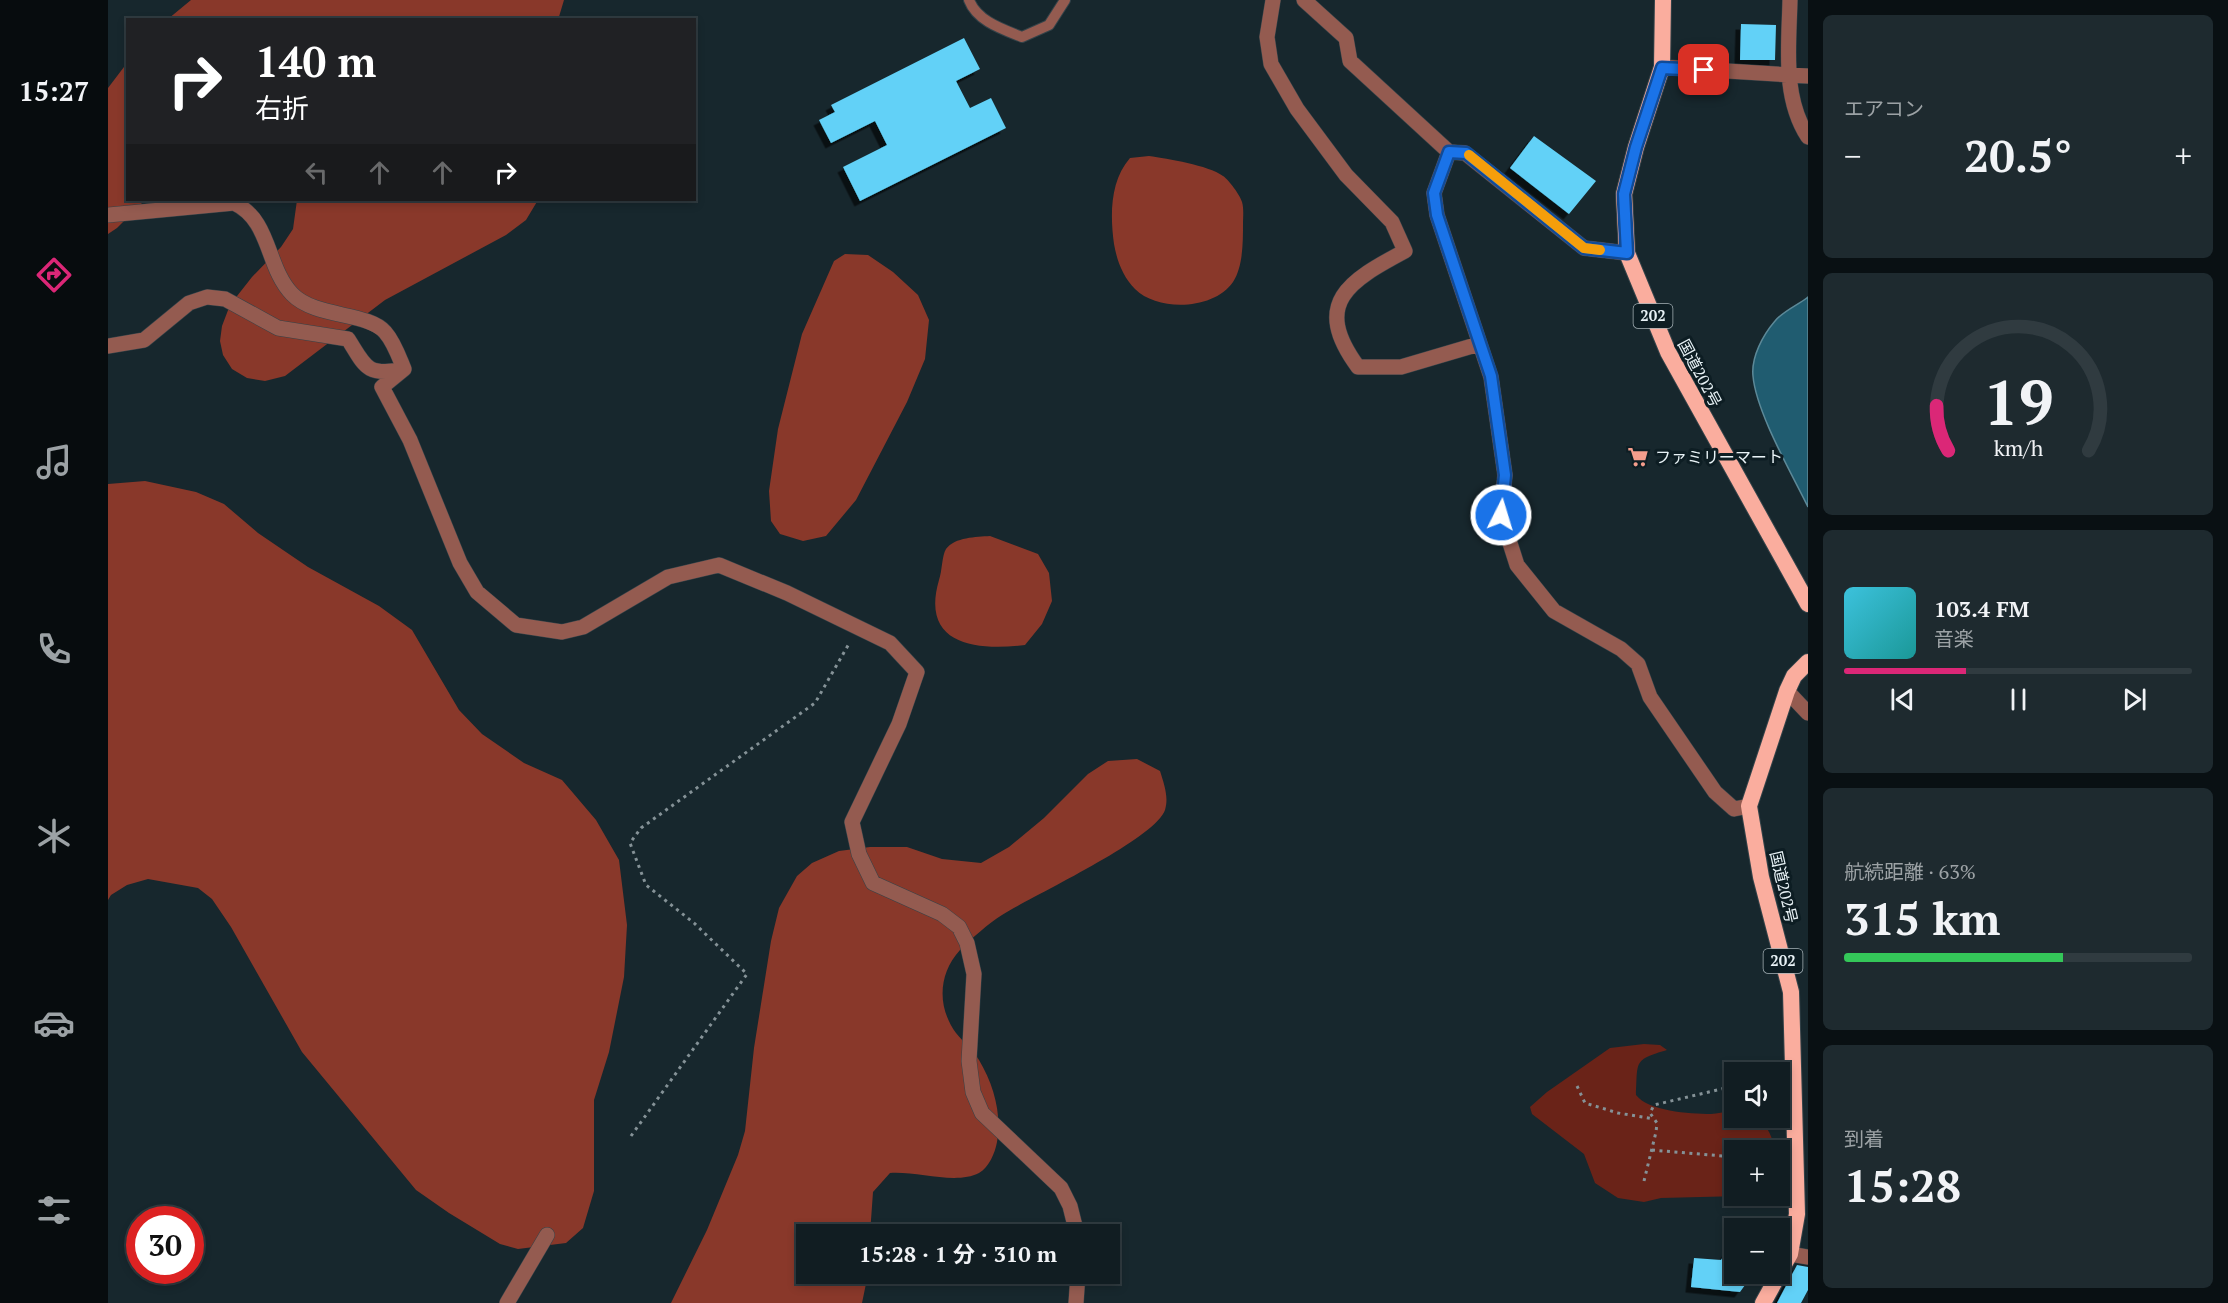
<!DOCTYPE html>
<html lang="ja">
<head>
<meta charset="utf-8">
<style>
  body { margin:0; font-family:"PT Serif","Noto Sans JP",serif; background:#1e2a2f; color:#f1f3f6; height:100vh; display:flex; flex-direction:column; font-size:22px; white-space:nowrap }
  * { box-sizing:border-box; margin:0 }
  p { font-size:20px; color:#9ca2a5 }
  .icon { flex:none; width:33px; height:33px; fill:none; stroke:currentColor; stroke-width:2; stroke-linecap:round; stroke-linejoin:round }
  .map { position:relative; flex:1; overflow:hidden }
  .details { display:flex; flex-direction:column; gap:15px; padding:15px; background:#091013; width:420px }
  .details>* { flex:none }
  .guide { position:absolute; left:18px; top:18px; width:570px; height:183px; border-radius:0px; box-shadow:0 3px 9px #0003,0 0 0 2px #303b40; background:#202124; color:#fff; overflow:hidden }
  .tools { position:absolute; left:1616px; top:1062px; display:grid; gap:12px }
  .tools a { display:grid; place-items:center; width:66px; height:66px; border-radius:0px; background:#111d22; box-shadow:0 3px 9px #0003,0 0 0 2px #303b40; font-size:30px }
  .speed { position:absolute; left:18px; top:1206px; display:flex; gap:12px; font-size:30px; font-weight:700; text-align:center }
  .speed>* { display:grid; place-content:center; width:78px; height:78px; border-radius:50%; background:#111d22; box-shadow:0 3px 9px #0003,0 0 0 2px #303b40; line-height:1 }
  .speed .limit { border:9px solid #d22; background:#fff; color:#111 }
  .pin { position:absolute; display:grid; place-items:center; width:51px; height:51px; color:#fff; margin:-26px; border-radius:12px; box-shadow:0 3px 9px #0006 }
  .me { position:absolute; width:66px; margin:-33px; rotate:5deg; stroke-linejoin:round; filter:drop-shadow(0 0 4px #0008) }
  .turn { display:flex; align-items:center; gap:21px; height:126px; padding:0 30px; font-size:27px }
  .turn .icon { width:78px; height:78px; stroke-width:2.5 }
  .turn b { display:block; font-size:42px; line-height:51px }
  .lanes { display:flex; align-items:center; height:57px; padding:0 30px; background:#0003; justify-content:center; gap:30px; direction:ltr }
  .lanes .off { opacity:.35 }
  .big { font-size:45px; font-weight:700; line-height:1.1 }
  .details .tile { flex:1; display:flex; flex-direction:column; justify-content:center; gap:9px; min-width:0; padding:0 21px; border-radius:9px; background:#1e2a2f }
  .details .dial { align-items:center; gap:0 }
  .dial svg { height:156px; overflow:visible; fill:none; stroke:#303b40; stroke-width:7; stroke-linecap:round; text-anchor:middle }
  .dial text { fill:#f1f3f6; stroke:none }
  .song { display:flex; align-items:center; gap:18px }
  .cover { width:72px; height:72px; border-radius:9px; background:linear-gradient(135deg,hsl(190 70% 55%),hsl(180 70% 35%)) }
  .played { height:6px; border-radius:3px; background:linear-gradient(90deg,#db2777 35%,#303b40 35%) }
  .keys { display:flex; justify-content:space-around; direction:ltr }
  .heat { display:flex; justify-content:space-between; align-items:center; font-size:33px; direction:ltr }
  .charge { height:9px; border-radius:4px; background:linear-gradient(90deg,#34c759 63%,#303b40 0) }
  .trip { position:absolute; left:688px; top:1224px; width:324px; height:60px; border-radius:0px; background:#111d22; box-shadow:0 3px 9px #0003,0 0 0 2px #303b40; font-weight:700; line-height:60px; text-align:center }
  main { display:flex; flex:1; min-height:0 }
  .dock { display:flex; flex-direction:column; width:108px; justify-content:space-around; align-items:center; background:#070c0e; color:#9ca2a5 }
  .dock .icon { width:42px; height:42px }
  .dock .on { color:#db2777 }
  .dock b { font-size:27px; color:#f1f3f6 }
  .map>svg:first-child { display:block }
  .green { fill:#6a2318 }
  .forest { fill:#89382a }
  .water { fill:#205c70; stroke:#5c8998; stroke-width:1.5 }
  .building { fill:#62d1f7; filter:url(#shadow) }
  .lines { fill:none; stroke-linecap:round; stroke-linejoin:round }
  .service-casing { stroke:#344349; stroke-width:12 }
  .minor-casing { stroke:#344349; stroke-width:16 }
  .trunk-casing { stroke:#344349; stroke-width:18 }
  .path { stroke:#859297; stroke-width:3; stroke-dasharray:3 4.5; stroke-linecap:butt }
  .service { stroke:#945b50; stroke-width:10 }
  .minor { stroke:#945b50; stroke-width:15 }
  .trunk { stroke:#faad9e; stroke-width:16 }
  .route-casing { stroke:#114b97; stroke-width:15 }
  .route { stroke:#1a73e8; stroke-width:10 }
  .slow { stroke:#f59e0b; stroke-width:10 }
  .labels { text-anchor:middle; stroke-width:6; stroke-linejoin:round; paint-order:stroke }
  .shield { fill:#0d1d23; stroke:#a6b2b7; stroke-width:1.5 }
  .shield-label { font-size:15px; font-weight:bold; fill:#e8f2f6 }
  .street-label { font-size:16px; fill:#e8f2f6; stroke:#0d1d23 }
  .poi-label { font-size:16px; fill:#e8f2f6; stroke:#0d1d23; text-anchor:start }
</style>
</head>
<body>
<main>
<nav class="dock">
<b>15:27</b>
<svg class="icon on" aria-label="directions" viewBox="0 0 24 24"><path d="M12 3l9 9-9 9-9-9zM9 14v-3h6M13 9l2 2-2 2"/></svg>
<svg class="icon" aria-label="music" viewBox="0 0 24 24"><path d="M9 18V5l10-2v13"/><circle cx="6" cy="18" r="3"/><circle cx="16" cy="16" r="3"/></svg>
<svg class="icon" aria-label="phone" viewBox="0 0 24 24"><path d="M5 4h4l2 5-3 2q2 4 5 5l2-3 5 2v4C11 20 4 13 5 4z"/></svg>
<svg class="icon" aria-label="climate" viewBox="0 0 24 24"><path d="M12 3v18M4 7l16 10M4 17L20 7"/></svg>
<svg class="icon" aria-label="car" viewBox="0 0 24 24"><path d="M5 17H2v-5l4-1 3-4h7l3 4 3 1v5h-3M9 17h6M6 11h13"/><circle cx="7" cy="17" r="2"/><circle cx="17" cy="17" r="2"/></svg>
<svg class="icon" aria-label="filters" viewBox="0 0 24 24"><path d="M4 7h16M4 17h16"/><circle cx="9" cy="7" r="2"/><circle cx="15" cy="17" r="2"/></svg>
</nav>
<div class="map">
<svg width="1700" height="1303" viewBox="0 0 1700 1303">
  <defs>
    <filter id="shadow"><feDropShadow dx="-5.5" dy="5.5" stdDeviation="0" flood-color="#0009"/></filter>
  </defs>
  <rect width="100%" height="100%" fill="#17272d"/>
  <path class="green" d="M 1536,1044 L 1552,1045 L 1559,1050 C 1525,1060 1530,1061 1528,1095 C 1540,1111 1581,1114 1603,1114 C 1611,1114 1617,1111 1626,1112 L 1626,1118 C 1653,1118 1661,1123 1667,1150 L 1626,1150 L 1626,1196 L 1633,1196 L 1553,1198 L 1536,1202 L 1510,1198 L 1487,1183 L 1476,1154 L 1424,1114 L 1422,1107 L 1439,1092 L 1502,1048 Z"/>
  <path class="forest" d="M 83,0 L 456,0 L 450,20 L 60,19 Z
    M 19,63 L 20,200 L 37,200 L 9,228 L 0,234 L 0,88 Z
    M 1041,156 C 1060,159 1100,165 1115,176 C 1121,180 1132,195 1134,202 C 1136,208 1135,218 1135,224 C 1135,242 1135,267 1125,282 C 1106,310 1050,312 1027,289 C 1015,277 1009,261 1006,244 C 1002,215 1002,181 1022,158 Z
    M 189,200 L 430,200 L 418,220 L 398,235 L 277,300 L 177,376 L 157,381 L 139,378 L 124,369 L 115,355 L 112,341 L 114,326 L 122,305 L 144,277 L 173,247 L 185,229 Z
    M 737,254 L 760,255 L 785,272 L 810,295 L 821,320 L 817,359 L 799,402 L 748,500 L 718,536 L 695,541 L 672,534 L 663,521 L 661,491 L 670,429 L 694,334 L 726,261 Z
    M 37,481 L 88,492 L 116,504 L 150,533 L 200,567 L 271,606 L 304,630 L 351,710 L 374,734 L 416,763 L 454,780 L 488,820 L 511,860 L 519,925 L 516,977 L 501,1052 L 486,1100 L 486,1191 L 475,1228 L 458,1243 L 410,1249 L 392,1244 L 341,1213 L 308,1190 L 194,1052 L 123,927 L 104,899 L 90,888 L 40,879 L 19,885 L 3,895 L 0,900 L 0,484 Z
    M 882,536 L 930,554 L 941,573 L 944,601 L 934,624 L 917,645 C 868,651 812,645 831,580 C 834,572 834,555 838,549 C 847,537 868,537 882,536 Z
    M 1029,759 L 1052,771 C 1056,784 1061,797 1057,810 C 1047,839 926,895 894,915 C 880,924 864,938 852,950 C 830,974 829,1007 848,1033 C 855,1042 865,1050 871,1060 C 886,1085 894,1115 889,1142 C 887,1153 881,1167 871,1173 C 848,1185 809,1171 782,1173 L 765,1192 L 762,1234 L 699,1234 L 699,1274 L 760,1274 L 754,1303 L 563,1303 L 599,1230 L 630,1155 L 637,1131 L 646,1048 L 663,941 L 671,908 L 689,876 L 704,863 L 731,851 L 762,847 L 799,847 L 834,859 L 873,863 L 901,847 L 936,818 L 980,774 L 1000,761 Z"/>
  <path class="water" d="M 1700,297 L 1700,507 C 1684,474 1648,412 1645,376 C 1643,357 1655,335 1667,321 C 1675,311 1690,305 1700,297 Z"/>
  <path class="building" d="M 1633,24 L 1668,25 L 1667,60 L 1632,60 Z
    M 856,38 L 872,69 L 848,81 L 862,108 L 883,98 L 898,128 L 752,201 L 735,167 L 779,145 L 767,121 L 723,143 L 711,120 L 727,112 L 723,105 Z
    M 1426,136 L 1488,181 L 1461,214 L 1402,168 Z
    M 1626,1242 L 1626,1274 L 1645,1274 L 1632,1292 L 1583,1287 L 1586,1258 L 1613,1260 Z
    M 1689,1265 L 1700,1267 L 1700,1290 L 1693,1303 L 1669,1303 Z"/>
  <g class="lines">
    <g class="service-casing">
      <path id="service" d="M 861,0 C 869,21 894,29 914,37 L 941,25 L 957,0"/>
    </g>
    <g class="minor-casing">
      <path id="minor" d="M 1165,0 L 1159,37 L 1163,64 L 1189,109 L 1238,175 L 1284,222 L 1297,251 C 1241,281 1203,303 1250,367 L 1293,367 L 1371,344
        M 1196,0 L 1238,38 L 1242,61 L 1341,152
        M 1682,0 C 1681,46 1674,97 1700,137
        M 1554,67 L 1700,76
        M 0,215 L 126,203 C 163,220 158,267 184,294 C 207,318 260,312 277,332 C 286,342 291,357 296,369
        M 1519,253 L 1476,248 L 1357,153 L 1341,152 L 1326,193 L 1329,215 L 1383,377 L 1397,475 L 1393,515 L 1409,565 L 1446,611 L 1513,649 L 1530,664 L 1542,697 L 1607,792 L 1626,809 L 1641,806
        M 0,346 L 36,340 L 81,303 L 99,297 L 117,299 L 170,328 L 240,339 C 257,366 258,376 293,370
        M 296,369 L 274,387 L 302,440 L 352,563 L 369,592 L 408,625 L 454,632 L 475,627 L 560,577 L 611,565 L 679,593 L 782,643 L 809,672 L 791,724 L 744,822 L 751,854 L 765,883 L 834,914 L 851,927 L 859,943 L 866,974 L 861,1061 L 865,1092 L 874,1113 L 953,1188 L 962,1206 L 969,1234
        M 1679,691 L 1700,713
        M 1682,1254 L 1700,1257
        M 399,1303 L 439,1235
        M 968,1303 L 970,1274"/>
    </g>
    <g class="trunk-casing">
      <path id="trunk" d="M 1555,0 L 1554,67 L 1528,147 L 1516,194 L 1519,253 L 1560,352 L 1700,604
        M 1671,1273 L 1682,1254 L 1689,1214 L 1683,992 L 1653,877 L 1641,806 L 1679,691 L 1686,676 L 1700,662
        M 1655,1303 L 1671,1274"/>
    </g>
    <path class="path" d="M 1469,1086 L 1477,1103 L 1510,1113 L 1546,1119
      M 523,1136 L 639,974 L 586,923 L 538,885 L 522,843 L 533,828 L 707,703 L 742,642
      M 1544,1150 L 1626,1157
      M 1536,1181 L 1548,1132 L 1549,1123 L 1542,1113 L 1546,1105 L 1626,1086"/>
    <use href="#service" class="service"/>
    <use href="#minor" class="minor"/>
    <use href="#trunk" class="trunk"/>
  </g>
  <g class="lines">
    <g class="route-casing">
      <path id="route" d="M 1393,515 L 1397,475 L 1383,376 L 1329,215 L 1326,193 L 1341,152 L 1358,153 L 1476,248 L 1519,253 L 1516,194 L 1528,147 L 1554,68 L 1596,70"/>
    </g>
    <use href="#route" class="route"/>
    <path class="slow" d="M 1361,155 L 1476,248 L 1492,250"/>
  </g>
  <defs>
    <g id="supermarket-bare" transform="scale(1.62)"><path d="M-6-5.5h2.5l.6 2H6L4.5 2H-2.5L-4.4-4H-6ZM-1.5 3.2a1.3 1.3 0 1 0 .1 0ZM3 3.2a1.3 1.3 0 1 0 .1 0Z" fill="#f49d8c" stroke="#0d1d23" stroke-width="2.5" paint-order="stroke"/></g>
  </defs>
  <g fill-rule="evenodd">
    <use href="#supermarket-bare" x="1530" y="457"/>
  </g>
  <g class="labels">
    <g class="shield">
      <rect x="1525.5" y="304" width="39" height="24" rx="4.5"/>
      <rect x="1655.5" y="949" width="39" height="24" rx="4.5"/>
    </g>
    <g class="shield-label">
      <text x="1545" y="321">202</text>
      <text x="1675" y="966">202</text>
    </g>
    <g class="street-label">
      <text transform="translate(1592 373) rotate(62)" y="6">国道202号</text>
      <text transform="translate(1676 887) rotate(77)" y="6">国道202号</text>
    </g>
    <g class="poi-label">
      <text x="1547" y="463">ファミリーマート</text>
    </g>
  </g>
</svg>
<div class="tools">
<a><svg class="icon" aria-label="sound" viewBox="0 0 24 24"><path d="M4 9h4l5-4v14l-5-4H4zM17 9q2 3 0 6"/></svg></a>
<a>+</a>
<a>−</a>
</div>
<div class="speed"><div class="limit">30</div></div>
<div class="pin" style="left:1596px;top:70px;background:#d93025"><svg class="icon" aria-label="arrive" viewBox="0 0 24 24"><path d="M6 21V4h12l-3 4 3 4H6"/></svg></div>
<svg class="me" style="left:1393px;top:515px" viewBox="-20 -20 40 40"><circle r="17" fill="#1a73e8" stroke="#fff" stroke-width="3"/><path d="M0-11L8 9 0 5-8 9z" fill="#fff"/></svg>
<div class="trip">15:28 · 1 分 · 310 m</div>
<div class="guide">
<div class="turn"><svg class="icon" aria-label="right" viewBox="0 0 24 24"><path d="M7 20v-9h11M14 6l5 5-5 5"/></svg><div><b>140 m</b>右折</div></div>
<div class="lanes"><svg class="icon off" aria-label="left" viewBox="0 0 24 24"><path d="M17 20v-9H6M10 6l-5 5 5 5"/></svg><svg class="icon off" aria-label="ahead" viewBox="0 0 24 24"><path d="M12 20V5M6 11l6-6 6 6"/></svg><svg class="icon off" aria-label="ahead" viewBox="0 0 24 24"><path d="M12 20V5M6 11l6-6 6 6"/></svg><svg class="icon" aria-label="right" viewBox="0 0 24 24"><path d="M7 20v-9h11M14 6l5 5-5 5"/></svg></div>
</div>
</div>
<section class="details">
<div class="tile"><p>エアコン</p>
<div class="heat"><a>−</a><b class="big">20.5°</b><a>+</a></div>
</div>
<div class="tile dial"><svg viewBox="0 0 100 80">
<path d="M14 69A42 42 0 1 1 86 69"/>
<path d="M14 69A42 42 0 0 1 8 46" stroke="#db2777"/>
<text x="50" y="56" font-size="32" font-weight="700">19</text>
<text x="50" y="72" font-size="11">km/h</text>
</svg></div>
<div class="tile">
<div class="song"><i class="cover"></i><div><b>103.4 FM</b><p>音楽</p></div></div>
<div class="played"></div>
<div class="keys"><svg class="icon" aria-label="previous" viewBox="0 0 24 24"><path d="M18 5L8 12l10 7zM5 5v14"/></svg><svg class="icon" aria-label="pause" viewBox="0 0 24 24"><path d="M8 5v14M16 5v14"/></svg><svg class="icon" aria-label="next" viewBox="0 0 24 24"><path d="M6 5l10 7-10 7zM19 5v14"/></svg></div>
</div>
<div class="tile"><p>航続距離 · 63%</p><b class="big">315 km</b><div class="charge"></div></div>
<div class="tile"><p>到着</p><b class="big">15:28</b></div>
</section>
</main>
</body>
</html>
